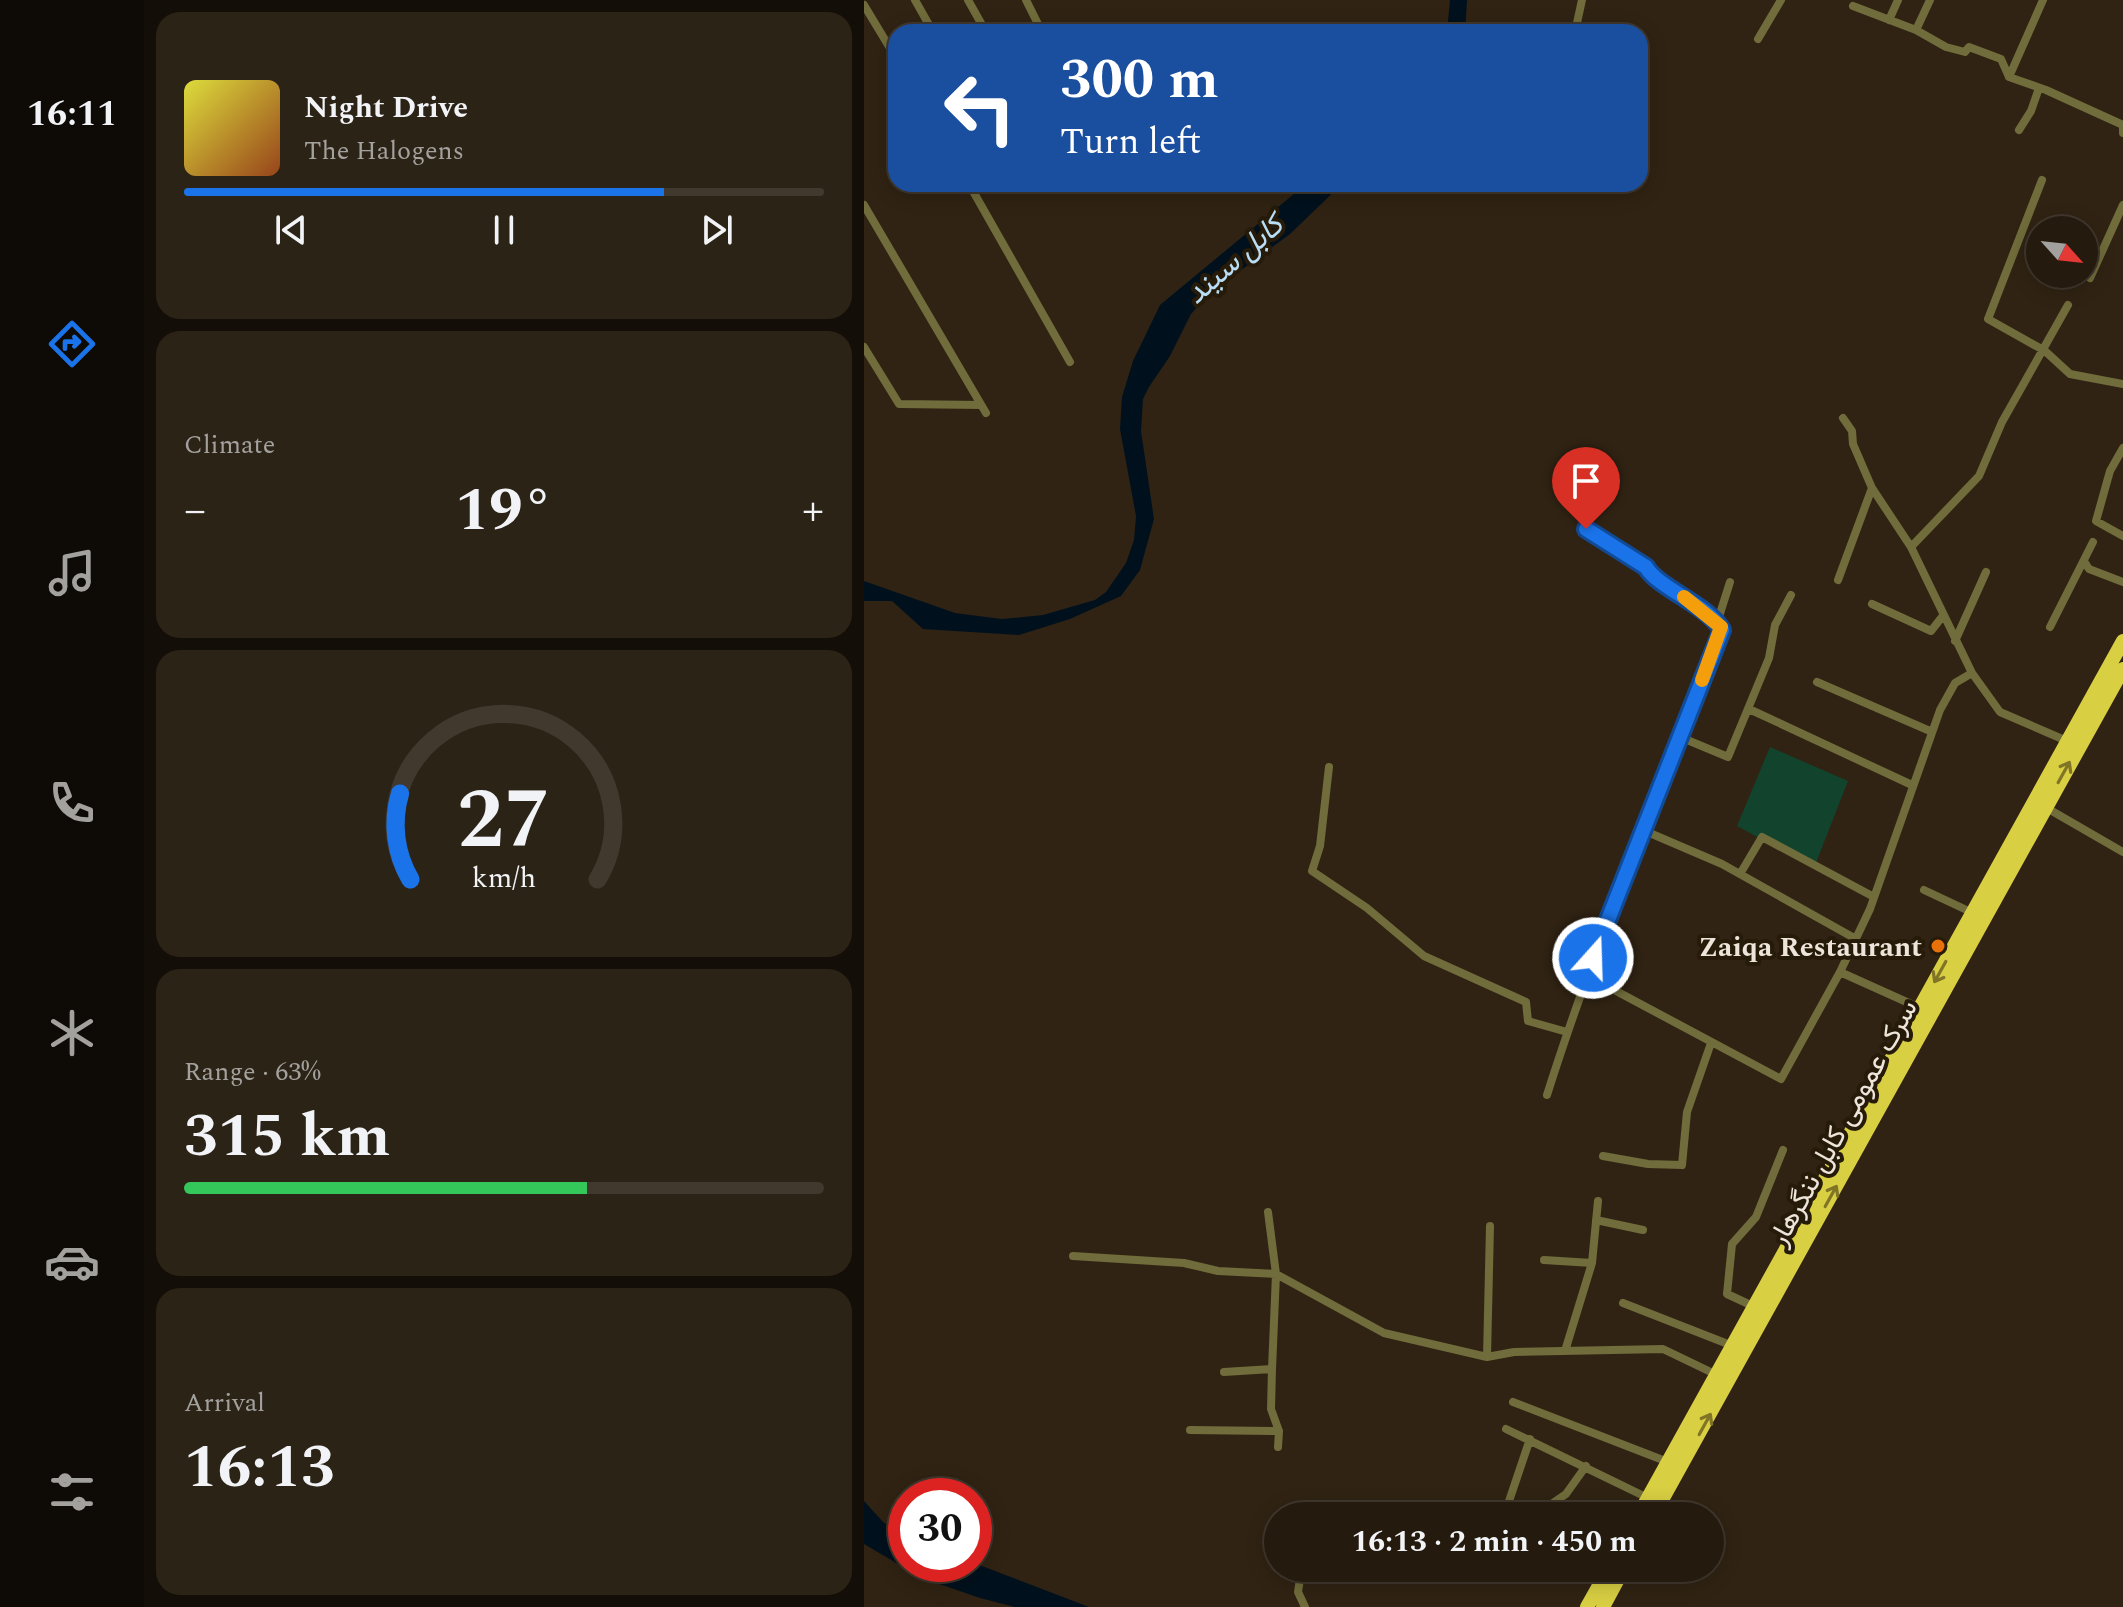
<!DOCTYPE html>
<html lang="en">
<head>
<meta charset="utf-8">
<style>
  body { margin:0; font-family:Spectral,Vazirmatn,serif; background:#2c2317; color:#f1f3f6; height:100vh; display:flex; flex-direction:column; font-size:30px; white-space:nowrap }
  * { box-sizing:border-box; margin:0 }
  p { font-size:26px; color:#a3a19e }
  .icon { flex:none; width:44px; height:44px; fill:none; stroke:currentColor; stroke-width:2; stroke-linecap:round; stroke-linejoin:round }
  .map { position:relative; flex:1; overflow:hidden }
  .details { display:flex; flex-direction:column; gap:12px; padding:12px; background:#140e08; width:720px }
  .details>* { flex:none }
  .guide { position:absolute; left:24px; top:24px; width:760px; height:168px; border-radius:24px; box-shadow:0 4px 20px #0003,0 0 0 2px #41382e; background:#1a4fa0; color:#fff; overflow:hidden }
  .needle { width:52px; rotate:117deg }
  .tools { position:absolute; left:1162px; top:216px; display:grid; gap:16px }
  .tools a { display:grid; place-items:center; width:72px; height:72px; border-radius:50%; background:#241a0e; box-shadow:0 4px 20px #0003,0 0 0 2px #41382e; font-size:40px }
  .speed { position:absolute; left:24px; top:1478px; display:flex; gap:16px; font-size:40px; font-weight:700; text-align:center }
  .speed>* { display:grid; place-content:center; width:104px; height:104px; border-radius:50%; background:#241a0e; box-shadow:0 4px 20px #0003,0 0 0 2px #41382e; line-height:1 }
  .speed .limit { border:12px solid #d22; background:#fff; color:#111 }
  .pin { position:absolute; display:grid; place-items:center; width:68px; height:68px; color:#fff; margin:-82px -34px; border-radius:50% 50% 50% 0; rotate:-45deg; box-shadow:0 0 8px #0007 }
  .pin .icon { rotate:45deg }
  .me { position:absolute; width:88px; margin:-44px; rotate:20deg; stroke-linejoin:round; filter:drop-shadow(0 0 6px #0008) }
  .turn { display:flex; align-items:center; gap:28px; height:168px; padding:0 40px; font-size:36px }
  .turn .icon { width:104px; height:104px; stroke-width:2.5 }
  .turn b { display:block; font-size:56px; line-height:68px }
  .big { font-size:60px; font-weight:700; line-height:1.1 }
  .details .tile { flex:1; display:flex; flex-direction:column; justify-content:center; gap:12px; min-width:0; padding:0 28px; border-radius:24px; background:#2c2317 }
  .details .dial { align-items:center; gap:0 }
  .dial svg { height:208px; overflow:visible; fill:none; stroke:#41382e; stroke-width:7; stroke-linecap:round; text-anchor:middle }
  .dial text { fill:#f1f3f6; stroke:none }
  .song { display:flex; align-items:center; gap:24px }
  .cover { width:96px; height:96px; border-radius:12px; background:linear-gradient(135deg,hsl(60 70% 55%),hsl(20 70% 35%)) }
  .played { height:8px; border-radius:4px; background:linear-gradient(90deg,#1a73e8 75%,#41382e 75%) }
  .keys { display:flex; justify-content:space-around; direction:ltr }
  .heat { display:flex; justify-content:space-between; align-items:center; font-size:44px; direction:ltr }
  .charge { height:12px; border-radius:6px; background:linear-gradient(90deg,#34c759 63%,#41382e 0) }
  .trip { position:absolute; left:400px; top:1502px; width:460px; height:80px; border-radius:40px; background:#241a0e; box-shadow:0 4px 20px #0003,0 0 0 2px #41382e; font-weight:700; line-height:80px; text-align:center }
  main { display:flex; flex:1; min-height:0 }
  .menu { display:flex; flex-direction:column; width:144px; justify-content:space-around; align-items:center; background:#0e0a06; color:#a3a19e }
  .menu .icon { width:56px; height:56px }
  .menu .active { color:#1a73e8 }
  .menu b { font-size:36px; color:#f1f3f6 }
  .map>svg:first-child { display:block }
  .green { fill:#12432d }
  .water { fill:#00111d }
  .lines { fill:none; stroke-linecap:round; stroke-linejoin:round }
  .street { stroke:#706c3b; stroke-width:8 }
  .highway { stroke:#d9cf43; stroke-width:14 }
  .oneway { stroke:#807426 }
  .route-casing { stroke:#114b97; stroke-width:20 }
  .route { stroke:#1a73e8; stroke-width:14 }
  .slow { stroke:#f59e0b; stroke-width:14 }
  .food-dot { fill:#e8710a; stroke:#261a09; stroke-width:3 }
  .labels { text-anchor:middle; stroke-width:8; stroke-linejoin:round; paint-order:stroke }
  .poi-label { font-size:28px; font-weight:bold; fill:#ede4da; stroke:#261a09; text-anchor:end }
  .street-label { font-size:28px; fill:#ede4da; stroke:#261a09 }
  .water-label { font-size:30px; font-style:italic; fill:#b8ddf4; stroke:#261a09 }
</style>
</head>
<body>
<main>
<nav class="menu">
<b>16:11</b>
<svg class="icon active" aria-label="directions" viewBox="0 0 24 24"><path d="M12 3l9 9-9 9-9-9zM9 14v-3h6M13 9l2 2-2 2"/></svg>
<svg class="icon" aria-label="music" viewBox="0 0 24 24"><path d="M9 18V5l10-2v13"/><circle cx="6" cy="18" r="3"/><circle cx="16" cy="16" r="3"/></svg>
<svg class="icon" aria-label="phone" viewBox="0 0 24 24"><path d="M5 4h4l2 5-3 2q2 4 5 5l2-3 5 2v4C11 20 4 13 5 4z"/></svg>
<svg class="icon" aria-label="climate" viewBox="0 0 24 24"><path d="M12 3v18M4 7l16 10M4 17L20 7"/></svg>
<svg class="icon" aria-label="car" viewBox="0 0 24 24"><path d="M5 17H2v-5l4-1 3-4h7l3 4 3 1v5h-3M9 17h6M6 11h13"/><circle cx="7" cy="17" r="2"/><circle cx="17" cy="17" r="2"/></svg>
<svg class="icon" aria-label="filters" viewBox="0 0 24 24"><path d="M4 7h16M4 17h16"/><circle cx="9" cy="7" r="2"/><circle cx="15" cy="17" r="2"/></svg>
</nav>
<section class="details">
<div class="tile">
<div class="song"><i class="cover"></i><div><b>Night Drive</b><p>The Halogens</p></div></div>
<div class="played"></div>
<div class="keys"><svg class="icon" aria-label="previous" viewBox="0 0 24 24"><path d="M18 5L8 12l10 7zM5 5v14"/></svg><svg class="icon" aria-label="pause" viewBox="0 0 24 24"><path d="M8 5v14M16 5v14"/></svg><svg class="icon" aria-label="next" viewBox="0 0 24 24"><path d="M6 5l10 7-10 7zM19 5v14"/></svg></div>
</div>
<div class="tile"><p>Climate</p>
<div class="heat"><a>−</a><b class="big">19°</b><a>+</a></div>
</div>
<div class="tile dial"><svg viewBox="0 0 100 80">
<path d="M14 69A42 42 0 1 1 86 69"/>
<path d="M14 69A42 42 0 0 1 10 36" stroke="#1a73e8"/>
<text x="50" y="56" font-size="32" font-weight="700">27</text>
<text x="50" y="72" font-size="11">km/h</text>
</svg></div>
<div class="tile"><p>Range · 63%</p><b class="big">315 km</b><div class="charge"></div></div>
<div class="tile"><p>Arrival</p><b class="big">16:13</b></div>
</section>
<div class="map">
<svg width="1259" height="1607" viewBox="0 0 1259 1607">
  <rect width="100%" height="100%" fill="#302313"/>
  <path class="green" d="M 906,747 L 984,781 L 950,868 L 873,826 Z"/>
  <path class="water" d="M 586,0 L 603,0 L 601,32 L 583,32 Z
    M 442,184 L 478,184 L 426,234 L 345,294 L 327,314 L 306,356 L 285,387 L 279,399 L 277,431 L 290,519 L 276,570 L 257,596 L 206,619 L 155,635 L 59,629 L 28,601 L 0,601 L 0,581 L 91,613 L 138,619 L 179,615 L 231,600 L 242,592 L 262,563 L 270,540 L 272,516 L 256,429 L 258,397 L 269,361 L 296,305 Z
    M 0,1501 L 19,1522 L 42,1536 L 42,1564 L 110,1563 L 225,1607 L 151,1607 L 116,1598 L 58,1578 L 0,1544 Z"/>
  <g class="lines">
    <path class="street" d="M 51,0 L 69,32
      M 104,0 L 122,32
      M 162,0 L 178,32
      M 0,5 L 32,58
      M 989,6 L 1052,30 L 1082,47 L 1101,52 L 1105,47 L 1137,59 L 1145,77 L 1182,90 L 1259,125 L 1259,133
      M 1025,20 L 1034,0
      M 1052,30 L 1066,0
      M 711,32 L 718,0
      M 894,39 L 917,0
      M 1145,77 L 1179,0
      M 1155,130 L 1167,111 L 1175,88
      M 1178,180 L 1124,319 L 1181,351 L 1206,374 L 1259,384
      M 105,184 L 206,362
      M 0,205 L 122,413
      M 1226,278 L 1259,205
      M 0,347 L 35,404 L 117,405
      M 979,418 L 988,431 L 989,444 L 1008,488 L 1047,547 L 1108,673 L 1136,712 L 1203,741
      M 1259,448 L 1246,471 L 1232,521 L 1259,536
      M 1047,547 L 1115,476 L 1138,422 L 1204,305
      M 1220,561 L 1225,569 L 1259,582
      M 974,580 L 1008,488
      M 1008,604 L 1067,631 L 1078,617
      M 853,623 L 866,582
      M 1186,627 L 1229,542
      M 1091,641 L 1122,572
      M 953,682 L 1066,731
      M 885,709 L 1048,785
      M 816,737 L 864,757 L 905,658 L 911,625 L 927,595
      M 465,767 L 456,846 L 448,871 L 503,908 L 560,956 L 662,1002 L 664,1021 L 703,1032
      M 1181,807 L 1259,852
      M 781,831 L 858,864 L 992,939
      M 876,874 L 898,837 L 1010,897
      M 1060,890 L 1109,913
      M 976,972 L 1056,1008
      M 724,976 L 917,1079 L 976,972 L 1006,909 L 1076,710 L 1091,683 L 1108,673
      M 683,1095 C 733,937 798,785 858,630 C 844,605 794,589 782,567 L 722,529 L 719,525 L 732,492 L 704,464
      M 739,1156 L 784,1164 L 818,1165 L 823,1112 L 847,1043
      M 732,1220 L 779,1230
      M 209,1256 L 320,1263 L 354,1271 L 412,1274 L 520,1333 L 623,1357 L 650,1352 L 799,1349 L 853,1375
      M 680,1260 L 728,1263
      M 759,1303 L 869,1346
      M 891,1307 L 863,1294 L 868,1244 L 892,1217 L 919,1150
      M 701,1351 L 728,1263 L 734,1201
      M 623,1357 L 626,1226
      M 408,1369 L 407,1409 L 415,1431 L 414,1447
      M 360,1372 L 408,1369 L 412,1274 L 404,1212
      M 649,1402 L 804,1462
      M 642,1429 L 784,1498
      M 326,1430 L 415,1431
      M 640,1516 L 666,1439
      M 670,1516 L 702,1494 L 722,1466
      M 613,1577 L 617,1568
      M 436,1579 L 434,1592 L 441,1607"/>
    <path class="highway" d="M 774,1516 L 1259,641
      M 789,1516 L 1259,669
      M 723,1607 L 745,1568
      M 739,1607 L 760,1568"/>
  </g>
  <defs><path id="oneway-shaft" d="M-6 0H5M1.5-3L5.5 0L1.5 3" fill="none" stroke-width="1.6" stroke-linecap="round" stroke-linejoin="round" transform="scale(2)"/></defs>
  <g class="oneway">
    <use href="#oneway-shaft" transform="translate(1200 772) rotate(-61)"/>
    <use href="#oneway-shaft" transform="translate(1076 972) rotate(119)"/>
    <use href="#oneway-shaft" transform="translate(967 1196) rotate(-61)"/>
    <use href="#oneway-shaft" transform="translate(841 1424) rotate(-61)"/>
  </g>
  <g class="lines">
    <g class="route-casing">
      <path id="route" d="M 722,529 L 782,567 C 794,588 844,605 858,630 L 729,958"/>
    </g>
    <use href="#route" class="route"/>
    <path class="slow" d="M 820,597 L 857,627 L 838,680"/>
  </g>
  <circle class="food-dot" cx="1074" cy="946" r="8"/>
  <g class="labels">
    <g class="poi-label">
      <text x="1058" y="956">Zaiqa Restaurant</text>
    </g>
    <g class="street-label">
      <text transform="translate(978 1122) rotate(-61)" y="10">سرک عمومی کابل ننگرهار</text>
    </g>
    <g class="water-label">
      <text transform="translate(370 259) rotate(-41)" y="10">کابل سيند</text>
    </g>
  </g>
</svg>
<div class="tools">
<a><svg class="needle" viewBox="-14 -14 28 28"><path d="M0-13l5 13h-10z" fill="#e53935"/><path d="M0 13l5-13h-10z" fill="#a3a19e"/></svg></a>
</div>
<div class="speed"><div class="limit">30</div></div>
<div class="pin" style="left:722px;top:529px;background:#d93025"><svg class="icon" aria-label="arrive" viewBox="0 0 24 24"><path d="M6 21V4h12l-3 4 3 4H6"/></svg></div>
<svg class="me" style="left:729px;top:958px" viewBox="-20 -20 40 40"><circle r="17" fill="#1a73e8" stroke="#fff" stroke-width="3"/><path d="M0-11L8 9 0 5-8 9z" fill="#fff"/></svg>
<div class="trip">16:13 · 2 min · 450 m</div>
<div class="guide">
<div class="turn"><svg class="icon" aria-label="left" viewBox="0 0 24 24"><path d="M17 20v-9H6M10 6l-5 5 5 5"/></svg><div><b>300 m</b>Turn left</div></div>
</div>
</div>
</main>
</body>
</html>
